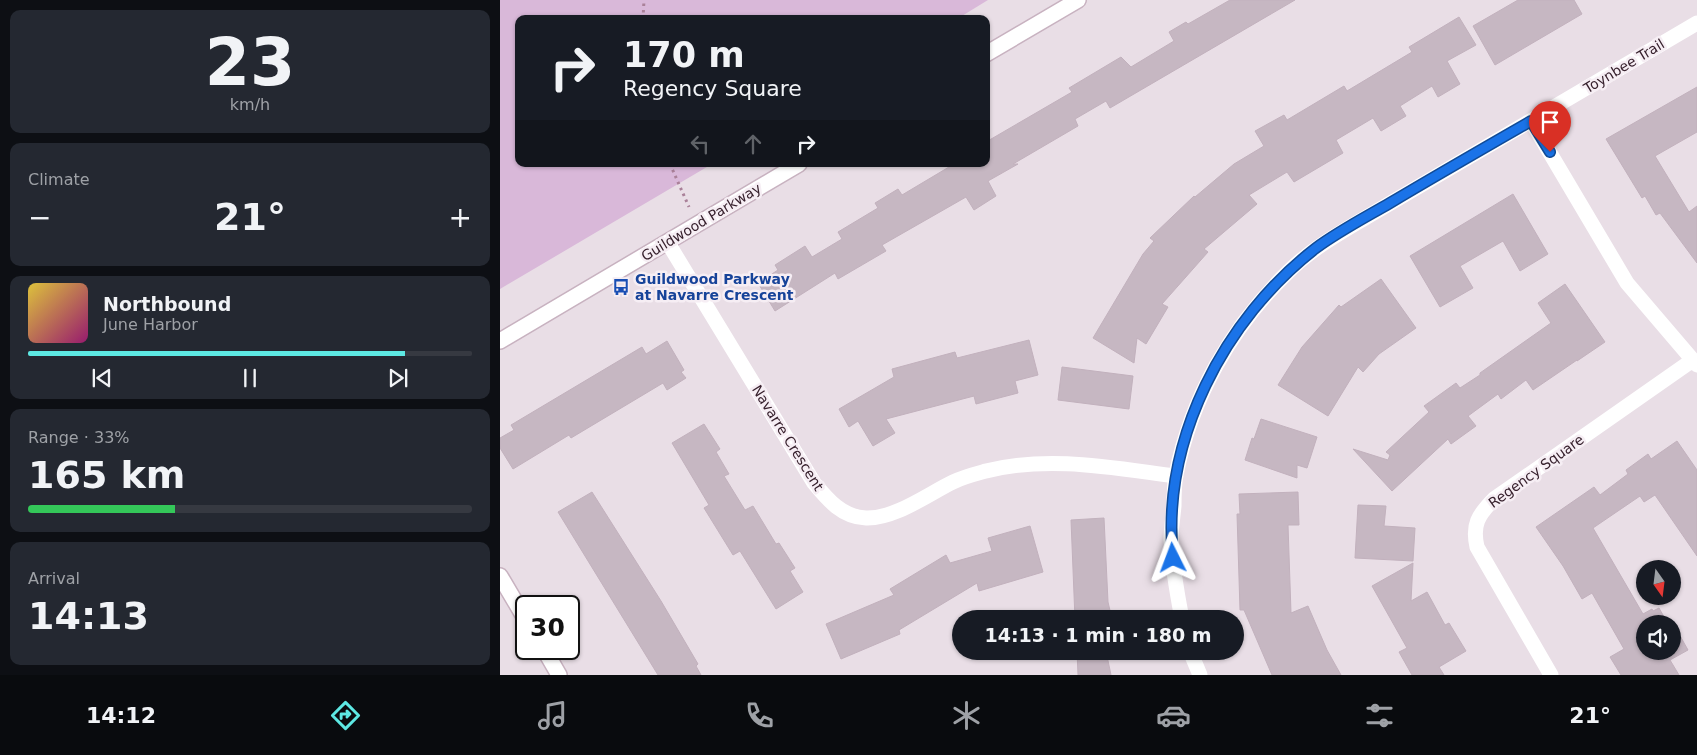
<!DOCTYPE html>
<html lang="en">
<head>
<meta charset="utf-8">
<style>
  body { margin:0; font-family:"DejaVu Sans",sans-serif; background:#242831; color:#f1f3f6; height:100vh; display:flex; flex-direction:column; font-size:19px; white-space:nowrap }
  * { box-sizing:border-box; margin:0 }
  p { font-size:16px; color:#9ea1a6 }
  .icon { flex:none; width:28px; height:28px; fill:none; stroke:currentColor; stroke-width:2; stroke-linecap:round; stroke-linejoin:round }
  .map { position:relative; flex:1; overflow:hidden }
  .side { display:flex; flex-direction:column; gap:10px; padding:10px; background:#0d0f14; width:500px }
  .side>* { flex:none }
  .top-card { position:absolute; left:15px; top:15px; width:475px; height:152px; border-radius:10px; box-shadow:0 1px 4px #0004; background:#171b24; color:#f1f3f6; overflow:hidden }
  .needle { width:32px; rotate:166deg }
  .tools { position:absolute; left:1136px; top:560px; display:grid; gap:10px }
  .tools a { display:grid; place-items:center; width:45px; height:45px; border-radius:50%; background:#171b24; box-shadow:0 1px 4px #0004; font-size:25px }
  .speed { position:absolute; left:15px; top:595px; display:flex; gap:10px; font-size:25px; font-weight:700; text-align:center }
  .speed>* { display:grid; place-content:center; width:65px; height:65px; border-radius:50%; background:#171b24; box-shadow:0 1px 4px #0004; line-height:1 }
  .speed .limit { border:2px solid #111; border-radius:8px; background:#fff; color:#111 }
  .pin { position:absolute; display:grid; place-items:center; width:42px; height:42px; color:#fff; margin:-51px -21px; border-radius:50% 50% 50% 0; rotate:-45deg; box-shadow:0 0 5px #0007 }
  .pin .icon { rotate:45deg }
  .me { position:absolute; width:55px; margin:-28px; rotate:357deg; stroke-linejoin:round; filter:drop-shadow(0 0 4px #0008) }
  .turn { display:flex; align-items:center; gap:18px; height:105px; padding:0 25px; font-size:22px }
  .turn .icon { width:65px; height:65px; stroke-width:2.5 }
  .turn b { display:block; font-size:35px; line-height:42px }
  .lanes { display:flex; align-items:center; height:48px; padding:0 25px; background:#0003; justify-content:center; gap:25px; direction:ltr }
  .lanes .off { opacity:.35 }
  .big { font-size:38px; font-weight:700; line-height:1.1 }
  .side .card { flex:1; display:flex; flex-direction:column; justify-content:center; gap:8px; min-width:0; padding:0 18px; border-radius:10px; background:#242831 }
  .side .dial { align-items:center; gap:0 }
  .dial b { font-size:65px; line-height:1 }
  .song { display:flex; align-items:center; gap:15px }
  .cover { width:60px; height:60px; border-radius:8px; background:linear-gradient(135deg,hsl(50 70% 55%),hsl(320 70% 35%)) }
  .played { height:5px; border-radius:2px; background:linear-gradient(90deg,#5de8e3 85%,#363941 85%) }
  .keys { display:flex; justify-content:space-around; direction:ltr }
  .heat { display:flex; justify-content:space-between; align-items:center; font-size:28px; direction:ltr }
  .charge { height:8px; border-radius:4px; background:linear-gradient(90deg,#34c759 33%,#363941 0) }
  .trip { position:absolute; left:452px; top:610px; width:292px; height:50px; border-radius:25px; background:#171b24; box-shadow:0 1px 4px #0004; font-weight:700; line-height:50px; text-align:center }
  .dock { display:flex; height:80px; justify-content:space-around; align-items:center; background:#090b0e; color:#9ea1a6 }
  .dock .icon { width:35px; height:35px }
  .dock .selected { color:#5de8e3 }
  .dock b { font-size:22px; color:#f1f3f6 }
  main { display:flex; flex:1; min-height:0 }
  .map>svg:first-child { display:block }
  .green { fill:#d9b8d9 }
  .building { fill:#c6b7c2; stroke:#c2b1bd }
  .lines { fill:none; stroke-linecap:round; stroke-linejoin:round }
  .secondary-casing { stroke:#c8b2c0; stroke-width:18 }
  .path { stroke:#aa8199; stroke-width:3; stroke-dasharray:2.5 4; stroke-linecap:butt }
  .street { stroke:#fff; stroke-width:15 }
  .secondary { stroke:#fff; stroke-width:15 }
  .route-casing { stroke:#114b97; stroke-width:12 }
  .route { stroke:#1a73e8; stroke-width:9 }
  .labels { text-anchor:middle; stroke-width:5; stroke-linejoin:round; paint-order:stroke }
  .street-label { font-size:14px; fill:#37212d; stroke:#f6eef4 }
  .transit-label { font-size:14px; font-weight:bold; fill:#164399; stroke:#f6eef4; text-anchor:start }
</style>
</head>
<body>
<main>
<section class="side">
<div class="card dial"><b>23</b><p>km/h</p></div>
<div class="card"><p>Climate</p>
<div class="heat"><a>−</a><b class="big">21°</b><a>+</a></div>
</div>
<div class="card">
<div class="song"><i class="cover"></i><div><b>Northbound</b><p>June Harbor</p></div></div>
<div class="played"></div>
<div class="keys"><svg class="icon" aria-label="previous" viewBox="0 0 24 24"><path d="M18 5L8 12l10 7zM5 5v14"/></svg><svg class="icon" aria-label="pause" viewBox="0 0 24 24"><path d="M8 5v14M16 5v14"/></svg><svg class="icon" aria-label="next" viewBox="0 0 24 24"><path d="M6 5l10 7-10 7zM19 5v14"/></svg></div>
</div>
<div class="card"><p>Range · 33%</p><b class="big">165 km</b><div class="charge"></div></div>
<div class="card"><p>Arrival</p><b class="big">14:13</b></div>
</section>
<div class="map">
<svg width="1197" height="675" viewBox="0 0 1197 675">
  <rect width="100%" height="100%" fill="#e9dee6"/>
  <path class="green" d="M 0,0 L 488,0 L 457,19 L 19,19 L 19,164 L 212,164 L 0,289 Z"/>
  <path class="building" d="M 730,0 L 795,0 L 610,108 L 606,101 L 575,119 L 578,126 L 513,164 L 518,164 L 488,181 L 496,196 L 474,210 L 466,197 L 382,245 L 386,251 L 338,279 L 335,273 L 275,311 L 258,283 L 278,270 L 275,265 L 305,246 L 312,257 L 342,239 L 338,232 L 378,208 L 375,203 L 398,189 L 402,195 L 454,164 L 486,164 L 486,142 L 572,92 L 569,88 L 621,57 L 631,67 L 674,41 L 669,32 L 686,22 L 688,24 Z
    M 1018,0 L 1074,0 L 1082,14 L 995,65 L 973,26 Z
    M 959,17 L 976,45 L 947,61 L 960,84 L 938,97 L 932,86 L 900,106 L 906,116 L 881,131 L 873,118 L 836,140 L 843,153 L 794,182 L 787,172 L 749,195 L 757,204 L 704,249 L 708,252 L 662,304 L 668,307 L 646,344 L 637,338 L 634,363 L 593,338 L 643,254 L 654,241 L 650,238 L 694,196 L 695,197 L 734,164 L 764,146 L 755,131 L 784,115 L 787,120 L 844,86 L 847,91 L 912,52 L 909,47 Z
    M 1197,87 L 1197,132 L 1155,156 L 1189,212 L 1197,206 L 1197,263 L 1160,213 L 1156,215 L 1145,196 L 1142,198 L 1106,139 Z
    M 1013,194 L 1048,254 L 1020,271 L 1003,241 L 960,266 L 973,288 L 940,307 L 910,256 Z
    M 881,279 L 916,328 L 879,354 L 863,372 L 858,367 L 828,416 L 778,385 L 802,347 L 839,305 L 841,307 Z
    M 1065,284 L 1105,342 L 1077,361 L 1077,360 L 1033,390 L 1026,380 L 1001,399 L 998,394 L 968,416 L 976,426 L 951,444 L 948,439 L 892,491 L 853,449 L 888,460 L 890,455 L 886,452 L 929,412 L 924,406 L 956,383 L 960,388 L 980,375 L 980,373 L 1051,323 L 1038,303 Z
    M 529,340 L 538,375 L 515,381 L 518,393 L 476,404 L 474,396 L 386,419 L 395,433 L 373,446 L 358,421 L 349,427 L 339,409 L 394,377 L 392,369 L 455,352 L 457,358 Z
    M 167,341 L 184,370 L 181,372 L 186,378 L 167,390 L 163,383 L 71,438 L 69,435 L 13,469 L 0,448 L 0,438 L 14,430 L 11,425 L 142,347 L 146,354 Z
    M 562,367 L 633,376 L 629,409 L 558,400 Z
    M 761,419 L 817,437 L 807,468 L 797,465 L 797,478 L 745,460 L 752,438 L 754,439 Z
    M 204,424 L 220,449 L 216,452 L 229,474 L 224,476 L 245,510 L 253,506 L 276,544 L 279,543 L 295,568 L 290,571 L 303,592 L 276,609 L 240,551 L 233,555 L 204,508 L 209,505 L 172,443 Z
    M 1177,441 L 1197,470 L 1197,556 L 1155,495 L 1144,502 L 1140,496 L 1093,528 L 1143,614 L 1152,609 L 1153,611 L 1159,608 L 1168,624 L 1145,624 L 1145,651 L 1172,651 L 1172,632 L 1179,634 L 1188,650 L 1170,660 L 1179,675 L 1121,675 L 1110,657 L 1124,649 L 1092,593 L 1082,599 L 1063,566 L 1036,527 L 1094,487 L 1100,495 L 1128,474 L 1126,470 L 1148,454 L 1151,459 Z
    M 92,492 L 161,601 L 198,664 L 196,666 L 201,675 L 158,675 L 58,512 Z
    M 798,492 L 799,525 L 788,525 L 791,613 L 808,606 L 827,650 L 841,675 L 772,675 L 744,610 L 740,610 L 737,514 L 740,514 L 739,494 Z
    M 858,505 L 886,506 L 884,526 L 915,528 L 913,561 L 855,558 Z
    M 604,518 L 608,602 L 612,619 L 575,619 L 571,520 Z
    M 530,526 L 543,572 L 479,591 L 477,583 L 399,630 L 400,634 L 341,659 L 326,624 L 394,595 L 390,589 L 446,555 L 450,563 L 492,551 L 488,538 Z
    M 913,563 L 911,601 L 927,592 L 945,625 L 949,623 L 966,651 L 939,667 L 944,675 L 912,675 L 899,652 L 907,648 L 872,586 Z
    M 577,651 L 606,651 L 611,675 L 578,675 Z"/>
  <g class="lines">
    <g class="secondary-casing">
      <path id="secondary" d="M 486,54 L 578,0
        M 0,341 L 299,164
        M 0,576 L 26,620
        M 44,649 L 59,675"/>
    </g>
    <path class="path" d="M 143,19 L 144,0
      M 170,164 L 189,207"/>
    <path class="street" d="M 1031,121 L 1127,283 L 1197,365
      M 168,243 L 314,483 C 328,500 342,517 366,518 C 395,519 428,494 453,482 C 463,477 475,474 486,471 C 549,455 613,468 676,476
      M 682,619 C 677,593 672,566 671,540 C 671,529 673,517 674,506 C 674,496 674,485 676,475 C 691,398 731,327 788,272 C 810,250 838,234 865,218 L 1197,23
      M 690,651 L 700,675
      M 1051,675 L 977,547 C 972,525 978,515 994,499 L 1193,360"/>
    <use href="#secondary" class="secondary"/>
  </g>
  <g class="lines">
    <g class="route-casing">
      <path id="route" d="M 673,558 C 661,440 724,319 816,248 C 839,231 866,217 890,203 C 937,175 984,148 1031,121 L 1050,152"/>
    </g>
    <use href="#route" class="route"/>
  </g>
  <defs>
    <g id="bus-bare" transform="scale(1.35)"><path d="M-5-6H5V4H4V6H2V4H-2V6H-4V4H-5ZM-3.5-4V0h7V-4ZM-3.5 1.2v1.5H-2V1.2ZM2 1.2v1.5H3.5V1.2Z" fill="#1a4fb4" stroke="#f6eef4" stroke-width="2.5" paint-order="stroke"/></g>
  </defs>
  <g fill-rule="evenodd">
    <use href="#bus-bare" x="121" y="287"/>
  </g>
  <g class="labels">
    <g class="street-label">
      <text transform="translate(1124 66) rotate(-31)" y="5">Toynbee Trail</text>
      <text transform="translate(201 222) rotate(-31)" y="5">Guildwood Parkway</text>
      <text transform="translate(288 438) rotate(58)" y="5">Navarre Crescent</text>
      <text transform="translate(1036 471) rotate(-36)" y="5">Regency Square</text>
    </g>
    <g class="transit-label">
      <text x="135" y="284">Guildwood Parkway<tspan x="135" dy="16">at Navarre Crescent</tspan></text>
    </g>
  </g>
</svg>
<div class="tools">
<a><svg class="needle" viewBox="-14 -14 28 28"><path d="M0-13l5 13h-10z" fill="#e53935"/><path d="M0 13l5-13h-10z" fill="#9ea1a6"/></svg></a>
<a><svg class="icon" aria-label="sound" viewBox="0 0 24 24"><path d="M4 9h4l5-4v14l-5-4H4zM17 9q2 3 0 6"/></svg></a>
</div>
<div class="speed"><div class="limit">30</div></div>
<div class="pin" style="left:1050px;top:152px;background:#d93025"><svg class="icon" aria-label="arrive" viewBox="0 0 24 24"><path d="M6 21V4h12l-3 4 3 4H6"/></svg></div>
<svg class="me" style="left:673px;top:558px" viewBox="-20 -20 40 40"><path d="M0-17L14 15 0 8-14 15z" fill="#1a73e8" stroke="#fff" stroke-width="4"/></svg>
<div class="trip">14:13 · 1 min · 180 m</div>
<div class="top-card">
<div class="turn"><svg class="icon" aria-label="right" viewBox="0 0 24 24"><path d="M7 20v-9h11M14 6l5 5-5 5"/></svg><div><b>170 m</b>Regency Square</div></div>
<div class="lanes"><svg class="icon off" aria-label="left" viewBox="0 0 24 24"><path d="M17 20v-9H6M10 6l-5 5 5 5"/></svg><svg class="icon off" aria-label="ahead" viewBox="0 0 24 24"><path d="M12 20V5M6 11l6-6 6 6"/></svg><svg class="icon" aria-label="right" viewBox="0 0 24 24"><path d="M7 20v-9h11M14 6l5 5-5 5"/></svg></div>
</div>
</div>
</main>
<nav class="dock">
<b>14:12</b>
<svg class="icon selected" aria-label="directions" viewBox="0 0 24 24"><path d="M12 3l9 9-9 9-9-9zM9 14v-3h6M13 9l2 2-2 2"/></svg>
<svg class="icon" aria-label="music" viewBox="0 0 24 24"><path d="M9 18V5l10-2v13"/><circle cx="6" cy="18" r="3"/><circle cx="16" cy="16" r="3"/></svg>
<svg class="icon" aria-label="phone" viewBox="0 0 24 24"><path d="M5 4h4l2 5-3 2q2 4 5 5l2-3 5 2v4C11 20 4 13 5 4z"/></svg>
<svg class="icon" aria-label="climate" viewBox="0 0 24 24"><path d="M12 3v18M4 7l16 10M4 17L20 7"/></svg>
<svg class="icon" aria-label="car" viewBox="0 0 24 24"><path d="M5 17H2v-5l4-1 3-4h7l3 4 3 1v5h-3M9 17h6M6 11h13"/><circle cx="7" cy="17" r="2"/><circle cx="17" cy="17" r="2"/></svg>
<svg class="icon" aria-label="filters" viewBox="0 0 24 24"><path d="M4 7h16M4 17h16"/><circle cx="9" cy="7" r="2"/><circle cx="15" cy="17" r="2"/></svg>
<b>21°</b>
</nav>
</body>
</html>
